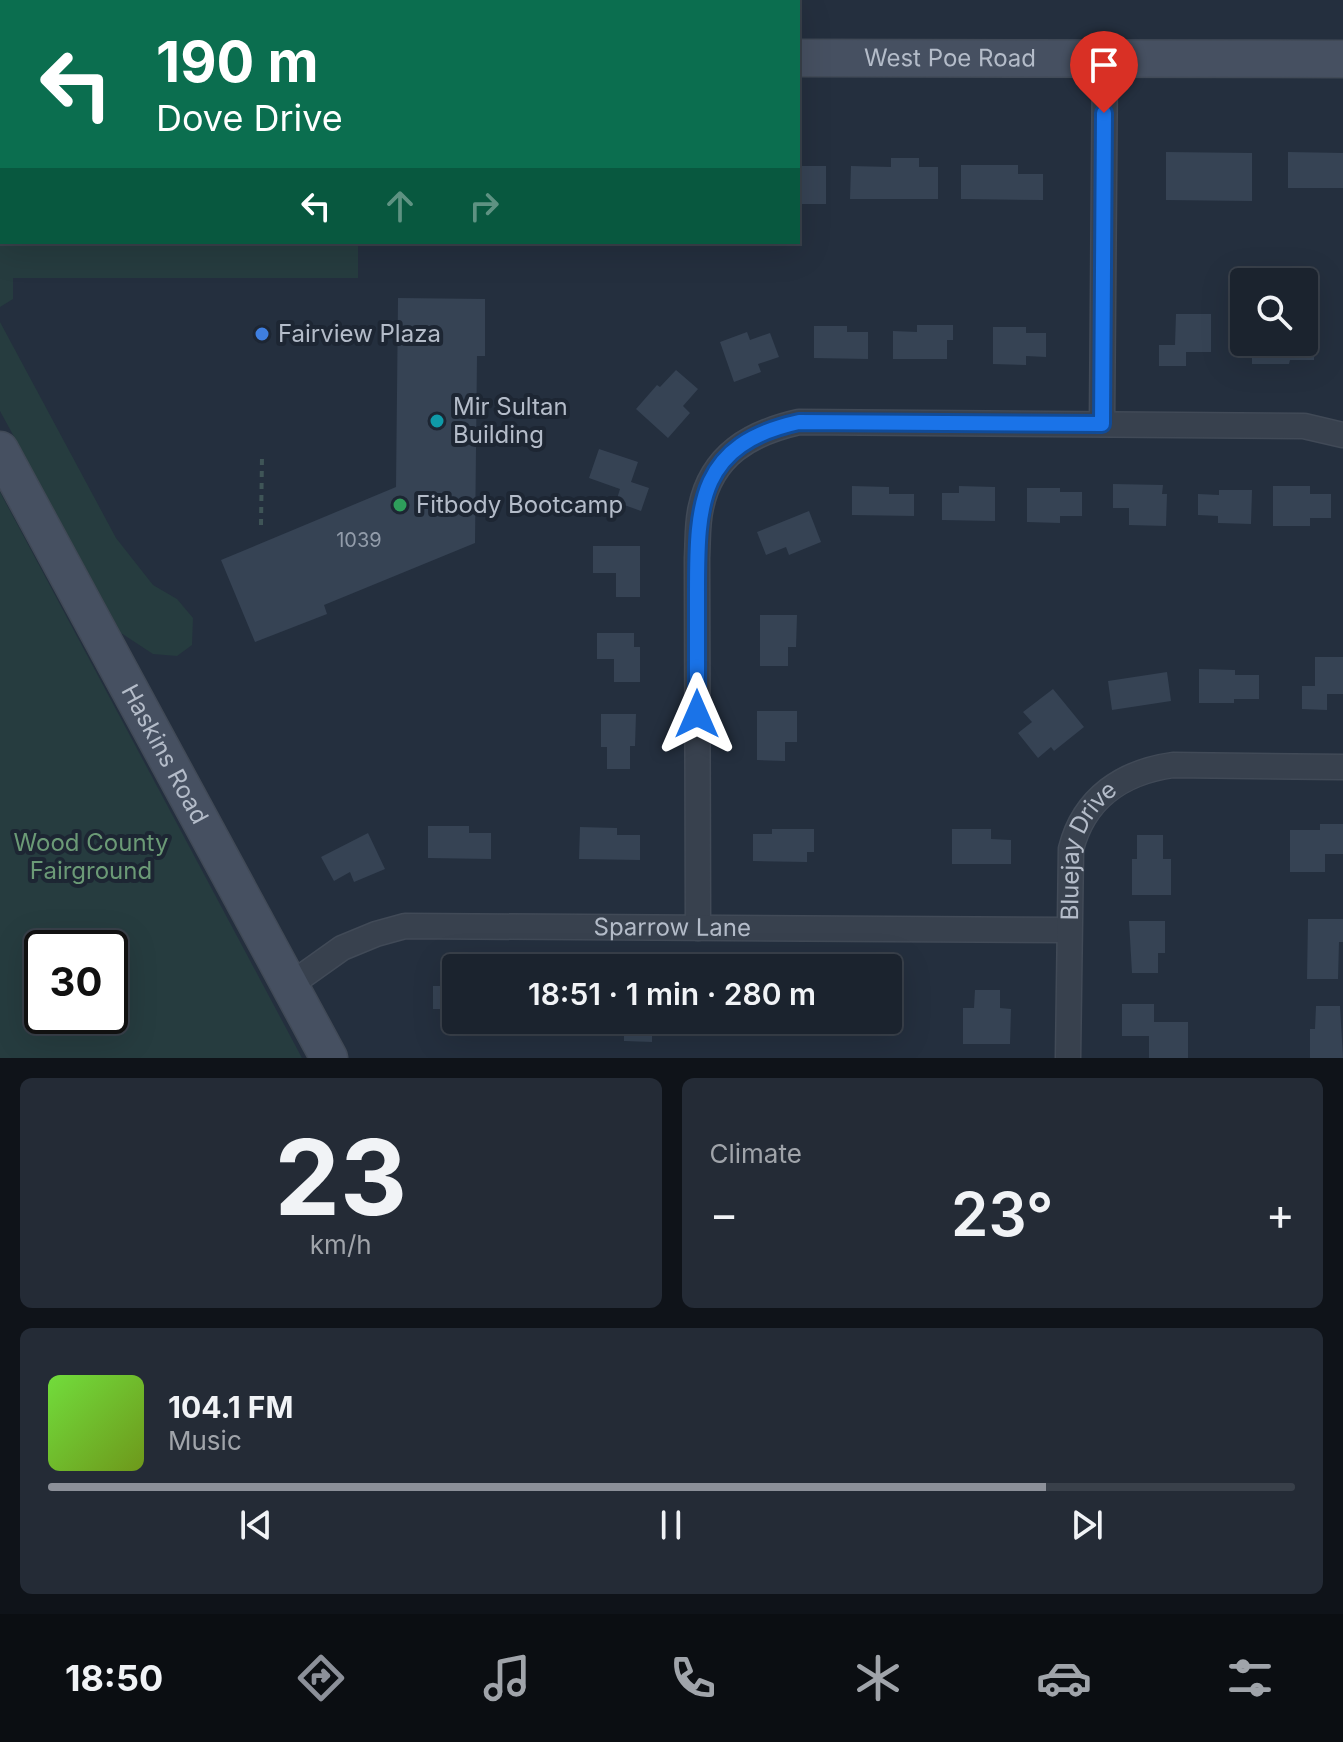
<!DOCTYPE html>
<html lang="en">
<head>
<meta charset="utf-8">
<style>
  body { margin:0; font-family:Inter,sans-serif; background:#242b36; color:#f1f3f6; height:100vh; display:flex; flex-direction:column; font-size:30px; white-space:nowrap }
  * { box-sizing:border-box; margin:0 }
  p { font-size:26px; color:#a0a4aa }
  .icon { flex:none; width:44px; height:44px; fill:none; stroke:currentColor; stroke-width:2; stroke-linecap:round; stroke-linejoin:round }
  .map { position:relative; height:1058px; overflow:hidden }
  .drawer { display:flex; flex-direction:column; gap:20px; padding:20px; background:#0f1319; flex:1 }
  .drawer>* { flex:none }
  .guide { position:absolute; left:0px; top:0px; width:800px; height:244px; box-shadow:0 8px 32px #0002,0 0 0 2px #39404a; background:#0b6e4f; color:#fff; overflow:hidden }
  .buttons { position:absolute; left:1230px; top:268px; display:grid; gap:16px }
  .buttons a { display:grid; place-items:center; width:88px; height:88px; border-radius:8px; background:#1b232e; box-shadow:0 8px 32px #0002,0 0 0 2px #39404a; font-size:40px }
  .speed { position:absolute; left:24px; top:930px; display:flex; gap:16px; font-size:40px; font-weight:700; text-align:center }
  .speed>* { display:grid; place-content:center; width:104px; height:104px; border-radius:50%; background:#1b232e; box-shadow:0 8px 32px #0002,0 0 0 2px #39404a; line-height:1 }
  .speed .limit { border:4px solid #111; border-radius:12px; background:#fff; color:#111 }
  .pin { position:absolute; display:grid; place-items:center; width:68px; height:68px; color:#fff; margin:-82px -34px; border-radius:50% 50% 50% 0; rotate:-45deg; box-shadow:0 0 8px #0007 }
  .pin .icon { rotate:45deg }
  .me { position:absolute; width:88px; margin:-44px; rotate:0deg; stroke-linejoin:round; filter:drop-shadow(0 0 6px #0008) }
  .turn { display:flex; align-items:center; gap:28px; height:168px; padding:0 24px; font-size:36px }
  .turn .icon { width:104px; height:104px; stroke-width:2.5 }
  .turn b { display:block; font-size:56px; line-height:68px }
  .lanes { display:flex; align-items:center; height:76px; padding:0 24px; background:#0003; justify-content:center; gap:40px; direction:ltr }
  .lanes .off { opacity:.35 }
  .big { font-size:60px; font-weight:600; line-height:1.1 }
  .drawer .card { flex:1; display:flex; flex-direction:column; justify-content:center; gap:12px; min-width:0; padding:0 28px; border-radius:12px; background:#242b36 }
  .drawer .dial { align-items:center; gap:0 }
  .dial b { font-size:104px; line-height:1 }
  .song { display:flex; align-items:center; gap:24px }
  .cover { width:96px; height:96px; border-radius:12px; background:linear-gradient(135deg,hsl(100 70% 55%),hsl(80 70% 35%)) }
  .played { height:8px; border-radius:4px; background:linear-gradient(90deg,#8c9099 80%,#39404a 80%) }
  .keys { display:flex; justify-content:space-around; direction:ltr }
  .heat { display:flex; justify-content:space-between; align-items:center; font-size:44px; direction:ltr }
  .drawer .tiles { flex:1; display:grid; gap:20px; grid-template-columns:1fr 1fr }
  .card:last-child { grid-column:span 2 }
  .trip { position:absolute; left:442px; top:954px; width:460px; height:80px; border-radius:8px; background:#1b232e; box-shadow:0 8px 32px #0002,0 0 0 2px #39404a; font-weight:600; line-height:80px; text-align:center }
  .tabs { display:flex; height:128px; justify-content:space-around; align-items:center; background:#0b0e12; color:#a0a4aa }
  .tabs .icon { width:56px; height:56px }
  .tabs .on { color:#8c9099 }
  .tabs b { font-size:36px; color:#f1f3f6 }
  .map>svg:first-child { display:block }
  .green { fill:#263c3f; fill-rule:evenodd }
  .building { fill:#364354 }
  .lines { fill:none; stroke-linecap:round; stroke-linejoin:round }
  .street-casing { stroke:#414a57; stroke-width:27 }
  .secondary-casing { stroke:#414a57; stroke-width:39 }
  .path { stroke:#3f5557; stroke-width:4; stroke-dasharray:6 6; stroke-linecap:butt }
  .street { stroke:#38414e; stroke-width:24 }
  .secondary { stroke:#465061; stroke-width:36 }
  .route-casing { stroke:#114b97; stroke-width:20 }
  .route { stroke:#1a73e8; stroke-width:14 }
  .shop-dot { fill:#3f7fe0; stroke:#1d2633; stroke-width:3 }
  .culture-dot { fill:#0f9aa8; stroke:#1d2633; stroke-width:3 }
  .leisure-dot { fill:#2e9e5b; stroke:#1d2633; stroke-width:3 }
  .labels { text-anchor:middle; stroke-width:8; stroke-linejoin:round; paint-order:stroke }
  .number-label { font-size:20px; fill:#929caa }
  .street-label { font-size:24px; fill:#b4bcc9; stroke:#1d2633 }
  .poi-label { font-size:24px; fill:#b4bcc9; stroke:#1d2633; text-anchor:start }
  .park-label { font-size:24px; fill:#6b9a76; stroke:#1d2633 }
</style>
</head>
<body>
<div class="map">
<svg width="1343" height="1058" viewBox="0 0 1343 1058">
  <rect width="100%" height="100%" fill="#242f3e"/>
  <path class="green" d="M 231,0 L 490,0 L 490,2 L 232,2 Z
    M 0,74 L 2,242 L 358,242 L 358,278 L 13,278 L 13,299 L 0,307 Z
    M 0,322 L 116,538 L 153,585 L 177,599 L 193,618 L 192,645 L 177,656 L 153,654 L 121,633 L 0,411 Z
    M 0,492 L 302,1058 L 0,1058 ZM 110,948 L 110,1016 L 42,1016 L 42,948 Z"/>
  <path class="building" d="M 1166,152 L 1252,153 L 1252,201 L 1166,200 Z
    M 1288,152 L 1343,153 L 1343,188 L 1288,188 Z
    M 891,158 L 919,158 L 919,167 L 938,167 L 938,199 L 850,199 L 851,166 L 891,167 Z
    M 961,165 L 1018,165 L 1018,174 L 1043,174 L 1043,200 L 961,199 Z
    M 798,166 L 826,166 L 826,204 L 798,204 Z
    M 398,298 L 485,299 L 485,356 L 477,356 L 475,543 L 324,605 L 327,614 L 255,642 L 221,560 L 396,487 Z
    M 1176,314 L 1211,314 L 1211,352 L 1186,352 L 1186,366 L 1159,366 L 1159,345 L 1175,345 Z
    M 917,325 L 953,325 L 953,340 L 947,340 L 947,359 L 893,359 L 893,331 L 917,332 Z
    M 814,326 L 847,326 L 847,332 L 868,332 L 868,359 L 814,358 Z
    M 993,327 L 1026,327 L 1026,333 L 1046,333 L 1046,357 L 1026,356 L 1026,365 L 993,364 Z
    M 1304,331 L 1315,332 L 1314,360 L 1290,360 L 1289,364 L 1252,364 L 1252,342 L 1304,342 Z
    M 747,332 L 750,340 L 770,333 L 779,357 L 758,364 L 761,372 L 734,382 L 720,342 Z
    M 676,370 L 698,389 L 683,406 L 690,413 L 668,438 L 636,409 L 657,385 L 660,387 Z
    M 599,449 L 638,462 L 631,482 L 649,488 L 641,511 L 616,502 L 620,489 L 589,478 Z
    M 1113,484 L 1163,485 L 1162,494 L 1167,494 L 1166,526 L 1129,525 L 1129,508 L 1113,508 Z
    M 852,486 L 889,487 L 889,494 L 914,494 L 914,516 L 852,515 Z
    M 959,486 L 995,487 L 995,521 L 942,520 L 942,493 L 959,493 Z
    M 1273,486 L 1310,486 L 1310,494 L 1331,494 L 1331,518 L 1310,518 L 1310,526 L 1273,526 Z
    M 1027,488 L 1060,488 L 1060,492 L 1082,492 L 1082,516 L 1060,516 L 1060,523 L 1027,522 Z
    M 1219,490 L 1252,490 L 1251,524 L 1218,523 L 1218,516 L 1198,515 L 1198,494 L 1219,495 Z
    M 809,511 L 821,542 L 789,555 L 786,547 L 766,555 L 757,532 Z
    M 593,546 L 640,546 L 640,597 L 616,597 L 616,573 L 593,573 Z
    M 760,615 L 797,615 L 796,647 L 788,647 L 788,666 L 760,666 Z
    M 597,633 L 634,633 L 634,647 L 640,647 L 640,682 L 614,682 L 614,659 L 597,659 Z
    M 1315,657 L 1343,657 L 1343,694 L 1327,694 L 1327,710 L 1302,709 L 1302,686 L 1315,686 Z
    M 1199,669 L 1235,670 L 1235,675 L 1259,675 L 1259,699 L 1234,699 L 1234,703 L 1199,703 Z
    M 1167,672 L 1171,701 L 1112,710 L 1108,681 Z
    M 1053,689 L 1084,727 L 1054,751 L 1051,747 L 1038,758 L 1018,733 L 1032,722 L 1023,712 Z
    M 757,711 L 797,711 L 797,742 L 785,742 L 785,761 L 757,760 Z
    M 601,714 L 636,714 L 635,746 L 630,746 L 630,769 L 607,769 L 607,747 L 601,747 Z
    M 1320,824 L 1343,824 L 1343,854 L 1325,854 L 1325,872 L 1290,872 L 1290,830 L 1320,830 Z
    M 428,826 L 469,826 L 469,833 L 491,833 L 491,859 L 428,858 Z
    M 580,827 L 617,828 L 617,835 L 640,835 L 640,860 L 579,859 Z
    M 772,829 L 814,829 L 814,852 L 807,852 L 807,862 L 753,861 L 753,834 L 772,834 Z
    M 952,829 L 991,829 L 991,839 L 1011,840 L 1011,864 L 952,864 Z
    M 368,833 L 385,869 L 354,882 L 350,872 L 334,881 L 321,857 Z
    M 1137,835 L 1163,835 L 1163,859 L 1171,859 L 1171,895 L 1132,895 L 1132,859 L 1137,859 Z
    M 1308,919 L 1343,919 L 1343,942 L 1339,942 L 1338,979 L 1307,979 Z
    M 1129,921 L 1165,921 L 1165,953 L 1158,953 L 1158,973 L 1132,973 Z
    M 433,986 L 456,986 L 456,1020 L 485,1020 L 485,1031 L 450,1030 L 450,1009 L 433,1009 Z
    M 975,990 L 1000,990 L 1000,1008 L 1011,1009 L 1010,1044 L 963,1044 L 963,1008 L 974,1008 Z
    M 1122,1004 L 1154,1004 L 1154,1022 L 1188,1022 L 1188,1058 L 1149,1058 L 1149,1036 L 1122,1036 Z
    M 1316,1006 L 1340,1006 L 1343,1058 L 1310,1058 L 1310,1029 L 1315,1029 Z
    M 568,1020 L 603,1020 L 603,1026 L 568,1026 Z
    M 624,1020 L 652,1020 L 652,1042 L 624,1041 Z
    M 820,1020 L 856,1020 L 856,1026 L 820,1026 Z"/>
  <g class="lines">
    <g class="street-casing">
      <g id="street">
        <path d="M 1102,424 L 1105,57"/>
        <path d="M 698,928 L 697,558 C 698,541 697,523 701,507 C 712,455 750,433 799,422 L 1304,426 L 1343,435"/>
        <path id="s1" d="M 290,985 L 342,948 L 376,934 L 405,926 L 1069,930"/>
        <path id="s2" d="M 1068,1058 L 1071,849 C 1084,798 1123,772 1173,765 L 1343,767"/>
      </g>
    </g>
    <g class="secondary-casing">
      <g id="secondary">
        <path d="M 0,55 L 2,55"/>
        <path id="s3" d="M 798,58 L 1343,59"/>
        <path id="s4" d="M 0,450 L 329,1058"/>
      </g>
    </g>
    <path class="path" d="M 261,525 L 262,457"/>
    <use href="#street" class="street"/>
    <use href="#secondary" class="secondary"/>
  </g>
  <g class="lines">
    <g class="route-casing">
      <path id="route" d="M 697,714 C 697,673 697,632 697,591 C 697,502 699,444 799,422 L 1102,424 L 1104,113"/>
    </g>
    <use href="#route" class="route"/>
  </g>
  <circle class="shop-dot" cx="262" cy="334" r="8"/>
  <circle class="culture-dot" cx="437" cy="421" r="8"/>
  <circle class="leisure-dot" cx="400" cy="505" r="8"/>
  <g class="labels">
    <g class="number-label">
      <text x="359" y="547">1039</text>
    </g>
    <g class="street-label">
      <text dy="8" stroke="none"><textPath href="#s3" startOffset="152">West Poe Road</textPath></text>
      <text dy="8" stroke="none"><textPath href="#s4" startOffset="346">Haskins Road</textPath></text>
      <text dy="8" stroke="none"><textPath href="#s2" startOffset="212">Bluejay Drive</textPath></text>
      <text dy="8" stroke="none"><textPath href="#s1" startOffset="398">Sparrow Lane</textPath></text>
    </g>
    <g class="poi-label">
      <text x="278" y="342">Fairview Plaza</text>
      <text x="453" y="415">Mir Sultan<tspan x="453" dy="28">Building</tspan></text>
      <text x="416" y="513">Fitbody Bootcamp</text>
    </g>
    <g class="park-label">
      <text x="91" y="851">Wood County<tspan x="91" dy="28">Fairground</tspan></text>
    </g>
  </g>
</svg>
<div class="buttons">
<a><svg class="icon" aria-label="search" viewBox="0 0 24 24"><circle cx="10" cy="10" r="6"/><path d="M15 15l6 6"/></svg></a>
</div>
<div class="speed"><div class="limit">30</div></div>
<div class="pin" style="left:1104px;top:113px;background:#d93025"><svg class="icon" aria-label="arrive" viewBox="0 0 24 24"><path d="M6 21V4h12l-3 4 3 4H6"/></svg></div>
<svg class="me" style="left:697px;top:714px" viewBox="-20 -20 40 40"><path d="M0-17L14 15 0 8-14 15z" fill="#1a73e8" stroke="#fff" stroke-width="4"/></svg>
<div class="trip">18:51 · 1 min · 280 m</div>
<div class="guide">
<div class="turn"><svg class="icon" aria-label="left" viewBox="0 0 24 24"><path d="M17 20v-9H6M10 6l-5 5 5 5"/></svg><div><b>190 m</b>Dove Drive</div></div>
<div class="lanes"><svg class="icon" aria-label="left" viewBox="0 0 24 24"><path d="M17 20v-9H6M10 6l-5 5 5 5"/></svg><svg class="icon off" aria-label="ahead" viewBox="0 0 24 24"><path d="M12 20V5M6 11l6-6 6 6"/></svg><svg class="icon off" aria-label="right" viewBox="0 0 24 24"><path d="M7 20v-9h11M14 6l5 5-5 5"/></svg></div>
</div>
</div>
<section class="drawer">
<div class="tiles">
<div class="card dial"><b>23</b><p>km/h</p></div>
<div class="card"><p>Climate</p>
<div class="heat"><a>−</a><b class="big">23°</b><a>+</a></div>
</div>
<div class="card">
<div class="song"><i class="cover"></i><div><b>104.1 FM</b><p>Music</p></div></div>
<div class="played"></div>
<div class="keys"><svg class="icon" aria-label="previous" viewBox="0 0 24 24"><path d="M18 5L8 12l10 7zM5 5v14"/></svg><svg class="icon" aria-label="pause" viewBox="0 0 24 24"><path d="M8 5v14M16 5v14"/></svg><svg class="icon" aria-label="next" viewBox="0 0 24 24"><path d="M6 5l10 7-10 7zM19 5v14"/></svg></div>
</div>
</div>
</section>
<nav class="tabs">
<b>18:50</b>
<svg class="icon on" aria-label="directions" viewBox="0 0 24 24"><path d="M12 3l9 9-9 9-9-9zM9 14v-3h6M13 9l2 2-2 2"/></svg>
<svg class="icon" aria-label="music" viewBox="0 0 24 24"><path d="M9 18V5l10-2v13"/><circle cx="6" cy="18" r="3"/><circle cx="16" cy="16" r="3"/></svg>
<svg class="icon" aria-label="phone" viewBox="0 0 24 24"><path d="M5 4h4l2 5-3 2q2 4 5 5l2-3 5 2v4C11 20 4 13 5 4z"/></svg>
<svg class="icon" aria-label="climate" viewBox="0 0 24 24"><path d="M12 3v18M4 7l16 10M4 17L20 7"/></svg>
<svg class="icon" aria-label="car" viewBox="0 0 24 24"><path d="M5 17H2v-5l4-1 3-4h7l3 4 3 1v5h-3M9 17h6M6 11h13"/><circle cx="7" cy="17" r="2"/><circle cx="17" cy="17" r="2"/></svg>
<svg class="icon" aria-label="filters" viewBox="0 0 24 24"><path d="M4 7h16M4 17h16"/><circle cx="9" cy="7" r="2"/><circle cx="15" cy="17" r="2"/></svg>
</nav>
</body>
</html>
